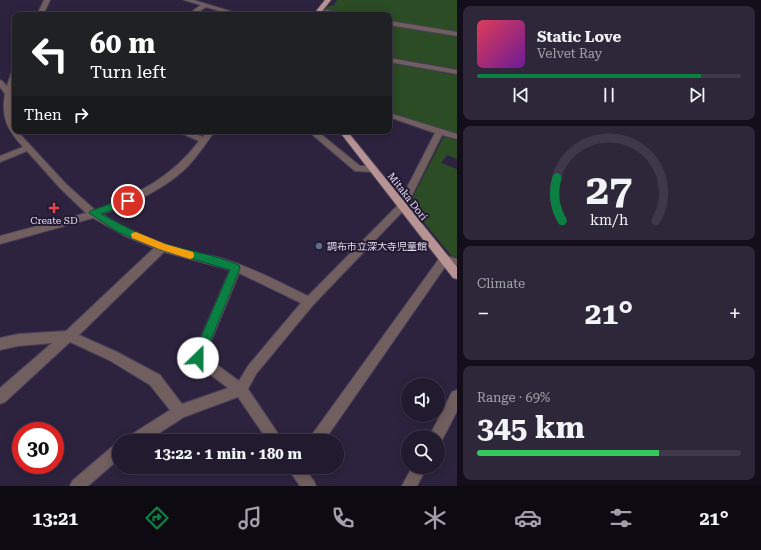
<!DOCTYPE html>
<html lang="en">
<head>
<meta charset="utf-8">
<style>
  body { margin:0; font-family:"Roboto Serif","Noto Sans JP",serif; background:#2e273a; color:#f1f3f6; height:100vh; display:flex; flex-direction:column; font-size:15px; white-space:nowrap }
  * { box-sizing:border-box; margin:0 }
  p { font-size:13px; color:#a2a1aa }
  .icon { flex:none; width:22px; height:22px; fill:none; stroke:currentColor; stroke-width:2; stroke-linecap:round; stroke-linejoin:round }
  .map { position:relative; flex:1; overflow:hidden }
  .sheet { display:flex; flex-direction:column; gap:6px; padding:6px; background:#130e19; width:304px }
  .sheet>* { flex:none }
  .guide { position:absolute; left:12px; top:12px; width:380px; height:122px; border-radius:8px; box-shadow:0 2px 10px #0003,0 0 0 1px #3f384a; background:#202124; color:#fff; overflow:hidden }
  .tools { position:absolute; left:401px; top:378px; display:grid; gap:8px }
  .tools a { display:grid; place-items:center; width:44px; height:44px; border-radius:50%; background:#221a2e; box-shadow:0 2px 10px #0003,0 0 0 1px #3f384a; font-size:20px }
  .speed { position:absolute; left:12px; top:422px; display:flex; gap:8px; font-size:20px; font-weight:700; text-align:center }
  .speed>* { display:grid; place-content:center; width:52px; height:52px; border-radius:50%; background:#221a2e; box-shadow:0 2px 10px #0003,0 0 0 1px #3f384a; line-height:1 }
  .speed .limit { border:6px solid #d22; background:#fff; color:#111 }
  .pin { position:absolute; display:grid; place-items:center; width:34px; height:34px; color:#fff; margin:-17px; border:2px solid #fff; border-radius:50%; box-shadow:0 1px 4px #0007 }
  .me { position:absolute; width:44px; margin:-22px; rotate:23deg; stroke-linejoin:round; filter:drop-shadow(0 0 3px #0008) }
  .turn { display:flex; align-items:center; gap:14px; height:84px; padding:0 12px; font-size:18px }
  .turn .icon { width:52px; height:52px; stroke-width:2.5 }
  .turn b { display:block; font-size:28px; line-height:34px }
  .then { display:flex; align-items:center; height:38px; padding:0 12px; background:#0003; gap:8px; font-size:15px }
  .big { font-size:30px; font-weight:700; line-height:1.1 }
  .sheet .widget { flex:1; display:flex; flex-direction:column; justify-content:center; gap:6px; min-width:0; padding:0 14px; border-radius:8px; background:#2e273a }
  .sheet .dial { align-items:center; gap:0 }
  .dial svg { height:104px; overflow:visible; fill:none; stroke:#3f384a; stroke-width:7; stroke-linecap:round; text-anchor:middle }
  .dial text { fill:#f1f3f6; stroke:none }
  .song { display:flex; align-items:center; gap:12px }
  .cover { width:48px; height:48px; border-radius:6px; background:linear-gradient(135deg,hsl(350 70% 55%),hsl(280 70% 35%)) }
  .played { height:4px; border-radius:2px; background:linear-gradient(90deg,#0b8043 85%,#3f384a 85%) }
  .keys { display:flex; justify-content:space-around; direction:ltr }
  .heat { display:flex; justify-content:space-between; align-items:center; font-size:22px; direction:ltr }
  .charge { height:6px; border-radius:3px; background:linear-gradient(90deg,#34c759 69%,#3f384a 0) }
  .trip { position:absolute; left:112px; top:434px; width:232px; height:40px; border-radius:20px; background:#221a2e; box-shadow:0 2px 10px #0003,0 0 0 1px #3f384a; font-weight:700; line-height:40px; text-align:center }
  .tabs { display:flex; height:64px; justify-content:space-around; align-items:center; background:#0e0a12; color:#a2a1aa }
  .tabs .icon { width:28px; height:28px }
  .tabs .active { color:#0b8043 }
  .tabs b { font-size:18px; color:#f1f3f6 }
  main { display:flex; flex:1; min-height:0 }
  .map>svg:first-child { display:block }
  .green { fill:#2b4c24 }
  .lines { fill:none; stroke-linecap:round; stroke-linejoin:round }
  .minor-casing { stroke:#4b415b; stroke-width:2 }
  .major-casing { stroke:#4b415b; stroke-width:2 }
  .minor { fill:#705f5e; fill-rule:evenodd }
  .major { fill:#b79493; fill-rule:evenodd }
  .route { fill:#0b8043; stroke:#07532c }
  .slow { fill:#f59e0b }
  .health-dot { fill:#e0444e; stroke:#231933; stroke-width:1.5 }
  .service-dot { fill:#5c6f8a; stroke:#231933; stroke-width:1.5 }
  .labels { text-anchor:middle; stroke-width:4; stroke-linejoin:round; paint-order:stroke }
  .street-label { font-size:10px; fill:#e6e0f2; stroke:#231933 }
  .poi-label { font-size:10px; fill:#e6e0f2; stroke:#231933 }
</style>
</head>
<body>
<main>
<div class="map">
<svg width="457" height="486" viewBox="0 0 457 486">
  <rect width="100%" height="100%" fill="#2d233e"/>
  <path class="green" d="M 337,0 L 457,0 L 457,69 L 389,57 L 389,15 L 323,15 L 326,7 L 334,5 Z
    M 389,63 L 457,75 L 457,135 L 389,113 Z
    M 446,137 L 457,140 L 457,159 L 447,155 L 441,163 L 457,169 L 457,261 L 454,259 L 409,204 L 443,138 Z"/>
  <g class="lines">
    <g class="minor-casing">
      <path id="minor" d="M 44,0 L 50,0 L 44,13 L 57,15 L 37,15 Z
        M 184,0 L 193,0 L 243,15 L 234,15 L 206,7 L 194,15 L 187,15 L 201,5 Z
        M 326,10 L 345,13 L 348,15 L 324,13 L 323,12 Z
        M 389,21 L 457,32 L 457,36 L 389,25 Z
        M 389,58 L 457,70 L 457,74 L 389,62 Z
        M 15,69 L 15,81 L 11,102 L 15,131 L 17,131 L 66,184 L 95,210 C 138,194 171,178 199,141 L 176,131 L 187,131 L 203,137 L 207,131 L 215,131 C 205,144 196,159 184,170 C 161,191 131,204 102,214 C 130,231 160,244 192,252 C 203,255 216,256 227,260 C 255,269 281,283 308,296 L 398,205 L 435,133 L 389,117 L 389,113 L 457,134 L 457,139 L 442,135 L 405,209 L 313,305 L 256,374 L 248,389 L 283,441 L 268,441 L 238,397 L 184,417 L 147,441 L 127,441 L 129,436 L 170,410 L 150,385 L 109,360 L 70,342 L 5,402 L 0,404 L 0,388 L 52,343 L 18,346 L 0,350 L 0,338 L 18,334 L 66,331 L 154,248 L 125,236 L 93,218 L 0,244 L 0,236 L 86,213 L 60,188 L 27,151 L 0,162 L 0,156 L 23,147 C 7,129 1,118 5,94 L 0,87 L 0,80 L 2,81 L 7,86 L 12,71 ZM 164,252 L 230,270 L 192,358 L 194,362 L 228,388 L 182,404 L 160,375 L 117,352 L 79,335 ZM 239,273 L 301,303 L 248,366 L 239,381 L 205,356 Z
        M 308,131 L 317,131 L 360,166 L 373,166 L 377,169 L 373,172 L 355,171 Z
        M 445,255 L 457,259 L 457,268 L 447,264 L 324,441 L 309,441 L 311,436 L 441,256 Z
        M 457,390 L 457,411 L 441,442 L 438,443 L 438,437 L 429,437 L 452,392 Z
        M 119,443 L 119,459 L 88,486 L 70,486 L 72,481 L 114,445 Z
        M 287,467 L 303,467 L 314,481 L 316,486 L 300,486 Z
        M 412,467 L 427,467 L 417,486 L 402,486 Z"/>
    </g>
    <g class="major-casing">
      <path id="major" d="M 325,0 L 331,0 L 319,15 L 313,15 Z
        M 339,131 L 347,131 L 457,267 L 457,279 L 453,278 Z"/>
    </g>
    <use href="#minor" class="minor"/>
    <use href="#major" class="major"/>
  </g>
  <path class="route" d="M 128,198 L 131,199 L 132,201 L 131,203 L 101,214 C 122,225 143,237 165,244 C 190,251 215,255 239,265 L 240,268 L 202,362 L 198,364 L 194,362 L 192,358 L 230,270 L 159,249 L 118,232 L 89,213 L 90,211 Z"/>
  <path class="slow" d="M 136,232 L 165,244 L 193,252 L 194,255 L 193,258 L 190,259 L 159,249 L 132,238 L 131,235 L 132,233 Z"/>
  <path class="health-dot" d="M52 202h4v4h4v4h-4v4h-4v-4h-4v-4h4z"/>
  <circle class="service-dot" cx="319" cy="246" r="4"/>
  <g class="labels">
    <g class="street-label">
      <text transform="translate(408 196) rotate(52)" y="4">Mitaka Dori</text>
    </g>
    <g class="poi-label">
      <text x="54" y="224">Create SD</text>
      <text x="327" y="250" text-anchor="start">調布市立深大寺児童館</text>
    </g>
  </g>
</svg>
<div class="tools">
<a><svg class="icon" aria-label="sound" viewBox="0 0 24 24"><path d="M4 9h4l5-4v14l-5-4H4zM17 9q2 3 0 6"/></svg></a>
<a><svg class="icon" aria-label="search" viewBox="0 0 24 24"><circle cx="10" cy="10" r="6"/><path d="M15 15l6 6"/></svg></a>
</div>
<div class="speed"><div class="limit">30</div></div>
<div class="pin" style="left:128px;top:201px;background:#d93025"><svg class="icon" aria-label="arrive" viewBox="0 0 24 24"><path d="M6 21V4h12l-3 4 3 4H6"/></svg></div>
<svg class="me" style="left:198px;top:358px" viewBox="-20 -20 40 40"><circle r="19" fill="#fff"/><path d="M0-13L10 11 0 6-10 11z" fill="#0b8043"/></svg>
<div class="trip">13:22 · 1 min · 180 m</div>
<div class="guide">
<div class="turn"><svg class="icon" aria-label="left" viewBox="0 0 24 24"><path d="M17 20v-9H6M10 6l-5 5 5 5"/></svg><div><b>60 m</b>Turn left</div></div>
<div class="then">Then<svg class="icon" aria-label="right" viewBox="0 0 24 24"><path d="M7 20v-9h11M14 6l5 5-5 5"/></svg></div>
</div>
</div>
<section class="sheet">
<div class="widget">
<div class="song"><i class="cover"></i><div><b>Static Love</b><p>Velvet Ray</p></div></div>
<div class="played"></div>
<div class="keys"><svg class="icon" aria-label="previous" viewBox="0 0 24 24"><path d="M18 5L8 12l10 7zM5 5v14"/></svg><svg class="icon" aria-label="pause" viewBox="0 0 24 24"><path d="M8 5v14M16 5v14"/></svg><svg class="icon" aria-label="next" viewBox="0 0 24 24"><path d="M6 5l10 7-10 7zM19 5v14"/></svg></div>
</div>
<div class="widget dial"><svg viewBox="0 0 100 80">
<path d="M14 69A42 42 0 1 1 86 69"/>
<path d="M14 69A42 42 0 0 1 10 36" stroke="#0b8043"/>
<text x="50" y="56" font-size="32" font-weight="700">27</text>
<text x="50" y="72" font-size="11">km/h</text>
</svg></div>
<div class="widget"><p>Climate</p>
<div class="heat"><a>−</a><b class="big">21°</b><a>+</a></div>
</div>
<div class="widget"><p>Range · 69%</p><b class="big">345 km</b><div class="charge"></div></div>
</section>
</main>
<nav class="tabs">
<b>13:21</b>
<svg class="icon active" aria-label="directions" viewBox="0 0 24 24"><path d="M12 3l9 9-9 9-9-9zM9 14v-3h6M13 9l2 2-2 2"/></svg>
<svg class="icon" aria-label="music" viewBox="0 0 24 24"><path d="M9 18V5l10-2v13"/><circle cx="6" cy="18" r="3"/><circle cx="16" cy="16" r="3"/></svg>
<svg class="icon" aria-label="phone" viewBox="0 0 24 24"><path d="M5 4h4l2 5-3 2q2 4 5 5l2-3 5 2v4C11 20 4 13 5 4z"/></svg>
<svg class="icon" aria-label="climate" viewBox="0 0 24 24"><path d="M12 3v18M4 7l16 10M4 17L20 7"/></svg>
<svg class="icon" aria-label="car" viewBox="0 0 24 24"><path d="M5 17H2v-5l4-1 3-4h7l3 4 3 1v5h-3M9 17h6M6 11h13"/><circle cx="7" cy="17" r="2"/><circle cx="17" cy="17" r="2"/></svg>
<svg class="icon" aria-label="filters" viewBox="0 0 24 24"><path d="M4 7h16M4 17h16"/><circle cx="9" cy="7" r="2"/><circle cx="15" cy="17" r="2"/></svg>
<b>21°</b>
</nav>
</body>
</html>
